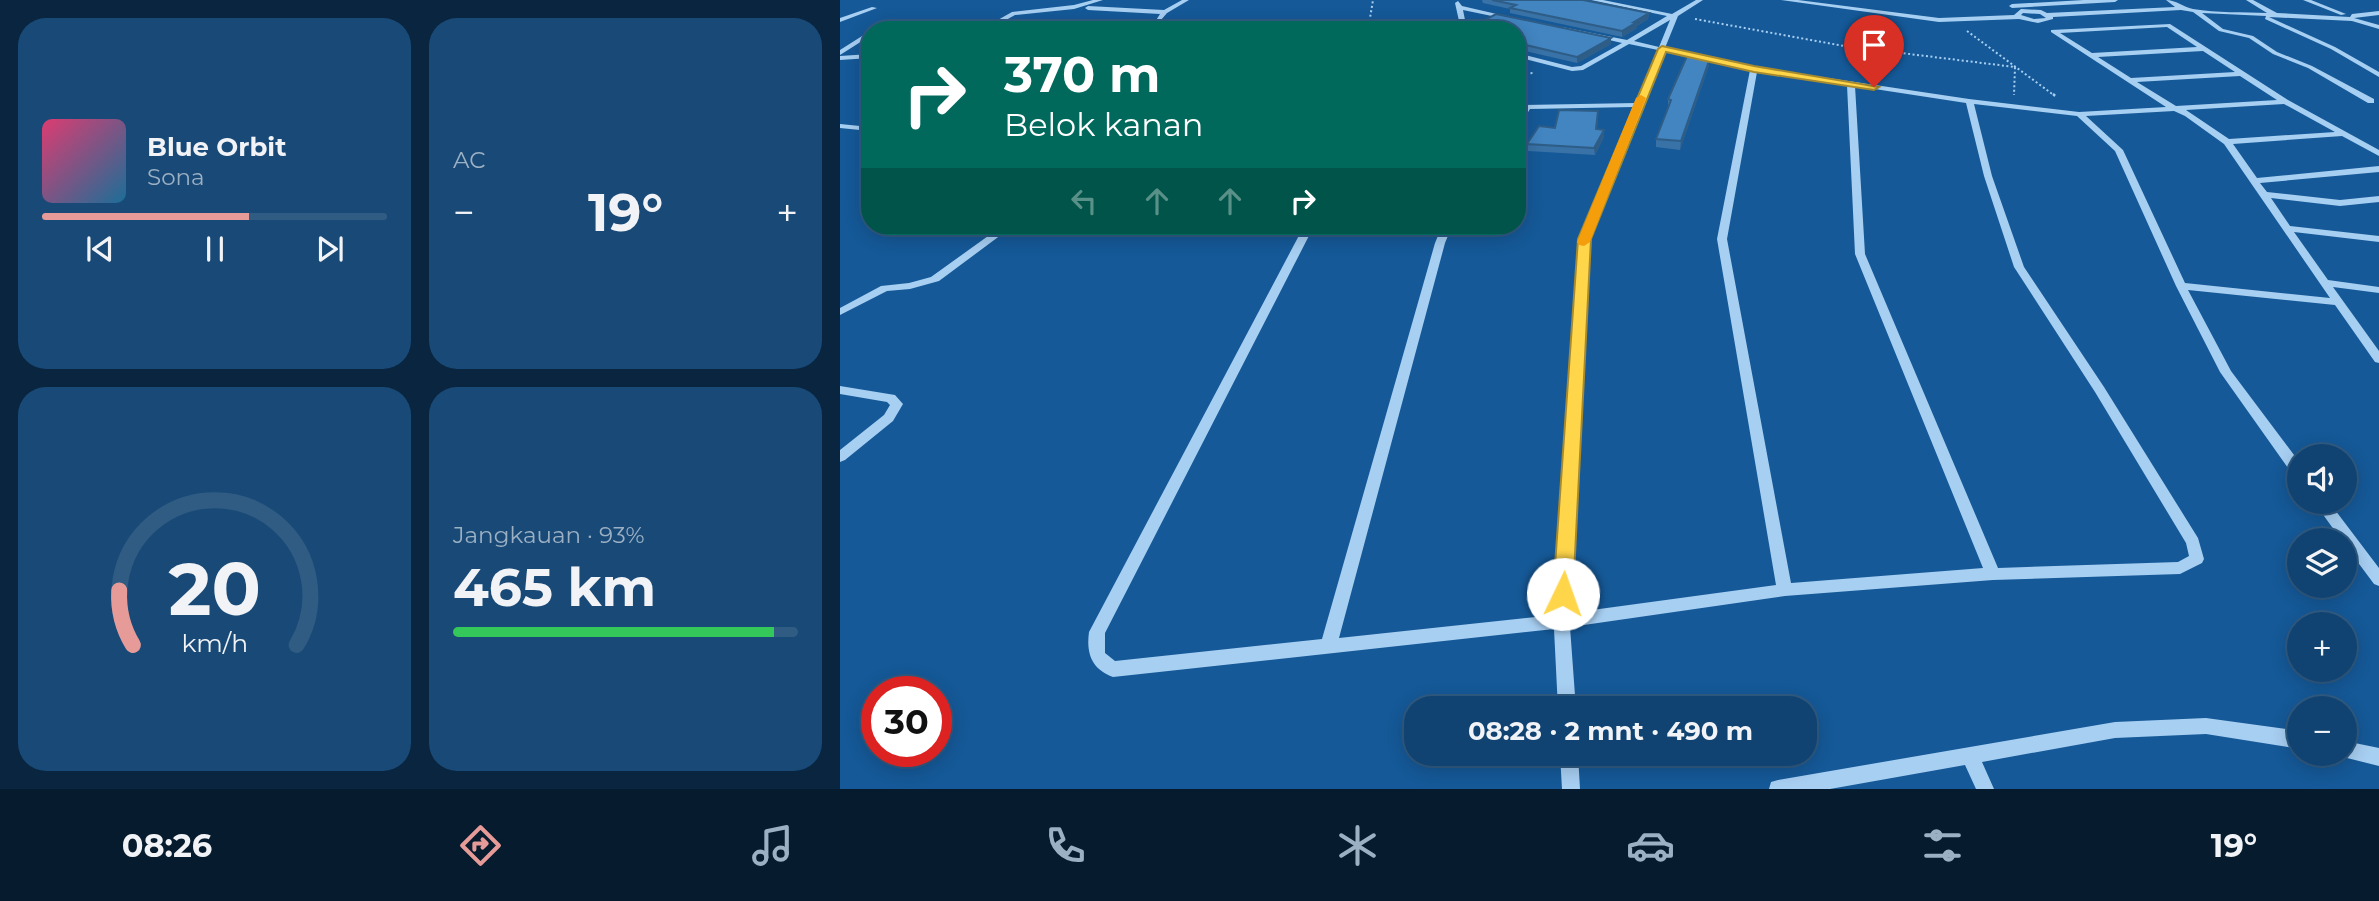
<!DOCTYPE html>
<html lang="id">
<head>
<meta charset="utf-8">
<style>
  body { margin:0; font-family:Montserrat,sans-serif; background:#194a77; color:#f1f3f6; height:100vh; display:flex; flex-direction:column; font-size:26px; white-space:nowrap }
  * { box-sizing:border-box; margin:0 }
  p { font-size:23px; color:#9cb0c4 }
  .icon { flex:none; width:38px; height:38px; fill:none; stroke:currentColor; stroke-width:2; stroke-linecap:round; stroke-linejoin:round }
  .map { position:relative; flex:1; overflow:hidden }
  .drawer { display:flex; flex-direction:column; gap:18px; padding:18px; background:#09253f; width:840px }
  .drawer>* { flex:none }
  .hud { position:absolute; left:21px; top:21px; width:665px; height:214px; border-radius:28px; box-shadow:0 4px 18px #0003,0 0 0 2px #305c84; background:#00695c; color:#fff; overflow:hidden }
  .tools { position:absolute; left:1447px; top:444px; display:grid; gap:14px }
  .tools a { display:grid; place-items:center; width:70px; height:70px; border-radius:50%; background:#104372; box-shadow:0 4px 18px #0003,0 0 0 2px #305c84; font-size:35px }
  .speed { position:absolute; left:21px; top:676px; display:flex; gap:14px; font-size:35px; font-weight:700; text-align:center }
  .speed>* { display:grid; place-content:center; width:91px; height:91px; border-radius:50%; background:#104372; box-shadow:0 4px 18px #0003,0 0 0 2px #305c84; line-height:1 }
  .speed .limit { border:10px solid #d22; background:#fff; color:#111 }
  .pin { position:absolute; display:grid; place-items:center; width:60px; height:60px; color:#fff; margin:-72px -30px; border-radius:50% 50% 50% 0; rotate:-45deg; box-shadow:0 0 7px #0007 }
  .pin .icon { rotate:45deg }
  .me { position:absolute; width:77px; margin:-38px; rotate:3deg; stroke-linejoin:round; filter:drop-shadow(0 0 5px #0008) }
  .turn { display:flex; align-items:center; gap:24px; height:147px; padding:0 28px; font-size:32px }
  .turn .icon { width:91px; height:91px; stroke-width:2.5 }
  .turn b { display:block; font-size:49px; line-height:60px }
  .lanes { display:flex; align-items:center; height:66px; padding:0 28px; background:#0003; justify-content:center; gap:35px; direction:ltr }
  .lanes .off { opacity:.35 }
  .big { font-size:52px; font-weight:700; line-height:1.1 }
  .drawer .widget { flex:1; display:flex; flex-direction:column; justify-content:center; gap:10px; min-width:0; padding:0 24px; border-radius:28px; background:#194a77 }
  .drawer .dial { align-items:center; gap:0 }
  .dial svg { height:182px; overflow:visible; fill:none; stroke:#305c84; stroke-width:7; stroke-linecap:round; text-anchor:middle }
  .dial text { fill:#f1f3f6; stroke:none }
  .song { display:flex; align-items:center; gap:21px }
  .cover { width:84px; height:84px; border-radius:10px; background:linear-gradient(135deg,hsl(340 70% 55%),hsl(200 70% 35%)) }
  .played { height:7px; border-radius:4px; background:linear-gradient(90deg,#e69b98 60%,#305c84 60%) }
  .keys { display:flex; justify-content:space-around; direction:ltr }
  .heat { display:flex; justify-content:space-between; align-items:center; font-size:38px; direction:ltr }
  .charge { height:10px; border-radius:5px; background:linear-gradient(90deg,#34c759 93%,#305c84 0) }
  .drawer .tiles { flex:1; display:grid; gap:18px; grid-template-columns:repeat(2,1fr) }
  .trip { position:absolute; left:564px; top:696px; width:413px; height:70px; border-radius:28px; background:#104372; box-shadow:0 4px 18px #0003,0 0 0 2px #305c84; font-weight:700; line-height:70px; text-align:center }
  .dock { display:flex; height:112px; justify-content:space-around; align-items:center; background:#061b2e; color:#9cb0c4 }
  .dock .icon { width:49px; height:49px }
  .dock .selected { color:#e69b98 }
  .dock b { font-size:32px; color:#f1f3f6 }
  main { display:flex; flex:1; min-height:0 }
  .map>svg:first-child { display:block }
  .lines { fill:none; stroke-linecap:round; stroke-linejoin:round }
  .path-far1 { stroke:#a7cff2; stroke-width:2; stroke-dasharray:2 2.5; stroke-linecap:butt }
  .path { stroke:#a7cff2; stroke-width:2.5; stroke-dasharray:2.5 3.5; stroke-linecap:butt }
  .minor { fill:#a7cff2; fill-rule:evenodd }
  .wall { fill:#3972a6 }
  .shaded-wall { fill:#2e5d87 }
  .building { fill:#4285c1; stroke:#2e5d87; stroke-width:2 }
  .route { fill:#ffd54a; stroke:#a68a30; stroke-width:2 }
  .slow { fill:#f59e0b }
</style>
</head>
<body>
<main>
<section class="drawer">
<div class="tiles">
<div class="widget">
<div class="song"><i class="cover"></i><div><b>Blue Orbit</b><p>Sona</p></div></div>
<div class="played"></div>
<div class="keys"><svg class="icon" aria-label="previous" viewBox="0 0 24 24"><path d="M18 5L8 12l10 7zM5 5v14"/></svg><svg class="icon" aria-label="pause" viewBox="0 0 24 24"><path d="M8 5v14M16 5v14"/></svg><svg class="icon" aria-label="next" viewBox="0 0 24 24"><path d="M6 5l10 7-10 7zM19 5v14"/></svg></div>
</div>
<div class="widget"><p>AC</p>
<div class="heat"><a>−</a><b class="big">19°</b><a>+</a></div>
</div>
<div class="widget dial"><svg viewBox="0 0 100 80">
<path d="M14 69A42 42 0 1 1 86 69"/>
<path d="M14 69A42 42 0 0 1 8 45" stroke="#e69b98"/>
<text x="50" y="56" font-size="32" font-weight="700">20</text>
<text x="50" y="72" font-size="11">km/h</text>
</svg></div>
<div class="widget"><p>Jangkauan · 93%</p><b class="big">465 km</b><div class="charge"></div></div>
</div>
</section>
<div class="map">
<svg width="1539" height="789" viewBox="0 0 1539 789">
  <rect width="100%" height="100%" fill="#155998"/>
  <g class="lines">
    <path class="path-far1" d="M 855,19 L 1004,46 L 1175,67 L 1174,95
      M 528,30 L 533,0
      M 1127,31 L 1215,96
      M 677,74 L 693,73"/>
    <path class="path" d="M 1213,94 L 1217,97"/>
    <path class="minor" d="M 253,0 L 263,0 L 234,9 L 175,15 L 148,30 L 140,30 L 172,12 L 234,5 Z
      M 342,0 L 349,0 L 327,13 L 321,20 L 344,24 L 342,30 L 335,30 L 338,26 L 315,22 L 320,14 L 248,10 L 245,8 L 248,6 L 324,10 Z
      M 751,0 L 763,0 L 832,14 L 856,0 L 863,0 L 838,16 L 825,48 L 914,67 L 1129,99 L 1239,112 L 1326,107 L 1211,32 L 1211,30 L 1330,24 L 1448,100 L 1539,150 L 1539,156 L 1502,136 L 1393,144 L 1417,178 L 1539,166 L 1539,172 L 1420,183 L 1427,192 L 1500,200 L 1539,196 L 1539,202 L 1500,206 L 1431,198 L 1450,226 L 1539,236 L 1539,242 L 1454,232 L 1488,280 L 1539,287 L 1539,293 L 1493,287 L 1539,351 L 1539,363 L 1535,362 L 1495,305 L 1348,290 L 1391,371 L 1460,463 L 1460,479 L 1455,478 L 1380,372 L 1336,286 L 1275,151 L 1237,116 L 1134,104 L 1152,176 L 1184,267 L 1264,387 L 1358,538 L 1364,559 L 1362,563 L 1340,574 L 1153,580 L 945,596 L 730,627 L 736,709 L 718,709 L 714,629 L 273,677 C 252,669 246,654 249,632 L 464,226 L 474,226 L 265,633 L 265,653 L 275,661 L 482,639 L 595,243 L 602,226 L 612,226 L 605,243 L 499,638 L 714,615 L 739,239 L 794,107 L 690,109 L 680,125 L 677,125 L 677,117 L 683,109 L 677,109 L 677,105 L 796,103 L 818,50 L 789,44 L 743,70 L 732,71 L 677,57 L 677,53 L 732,67 L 741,66 L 782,43 L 722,29 L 722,27 L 787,40 L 827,16 ZM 830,20 L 819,47 L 794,41 ZM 1327,27 L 1357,47 L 1252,53 L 1220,33 ZM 1363,51 L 1395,72 L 1291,78 L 1258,57 ZM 824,52 L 910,70 L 877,239 L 936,585 L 730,613 L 749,239 ZM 917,72 L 1007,85 L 1015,254 L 1143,568 L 951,583 L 887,239 ZM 1400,76 L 1437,100 L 1336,106 L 1297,82 ZM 1015,86 L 1126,103 L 1144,176 L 1174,267 L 1255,392 L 1346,543 L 1349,556 L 1338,562 L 1158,568 L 1025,254 ZM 1444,104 L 1495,132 L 1389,139 L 1346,110 ZM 1334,111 L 1345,116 L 1384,144 L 1490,298 L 1345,283 L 1283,150 L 1246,116 Z
      M 941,0 L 958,0 L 1099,18 L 1174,15 L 1181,9 L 1201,10 L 1207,13 L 1335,7 L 1326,0 C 1336,0 1343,7 1353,9 C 1377,13 1403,12 1427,13 L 1406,0 L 1413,0 L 1437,13 L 1510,17 L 1512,14 L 1539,11 L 1539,15 L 1514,18 L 1539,25 L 1539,29 L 1512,21 L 1429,17 L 1495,47 L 1539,72 L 1539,77 L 1491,49 L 1425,19 L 1426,16 L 1362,13 L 1383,29 L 1413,36 L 1437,52 L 1472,66 L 1534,99 L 1534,103 L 1528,103 L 1468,68 L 1433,54 L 1409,38 L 1379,31 L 1353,12 L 1341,10 L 1213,17 L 1213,19 L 1198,23 L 1179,19 L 1099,22 ZM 1183,13 L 1200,14 L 1206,18 L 1194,19 L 1181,15 Z
      M 1244,0 L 1278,0 L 1275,2 L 1172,8 L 1169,6 L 1172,4 Z
      M 1463,0 L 1471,0 L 1506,14 L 1501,15 Z
      M 618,1 L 622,6 L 674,18 L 671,20 L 623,10 L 627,30 L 621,30 L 615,3 Z
      M 32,7 L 37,8 L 0,22 L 0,18 Z
      M 30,31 L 30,36 L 0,55 L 0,50 Z
      M 30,54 L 30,58 L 0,60 L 0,56 Z
      M 0,124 L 30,127 L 30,131 L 0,128 Z
      M 162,226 L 173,226 L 99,281 L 70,289 L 47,291 L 0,315 L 0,308 L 41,286 L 69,283 L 91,277 Z
      M 0,386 L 55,395 L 63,404 L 53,421 L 5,460 L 0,462 L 0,450 L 44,415 L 50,405 L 47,402 L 0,394 Z
      M 1474,502 L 1489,502 L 1539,568 L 1539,586 L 1534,584 L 1505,545 L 1505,541 L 1502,541 Z
      M 1366,718 L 1460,731 L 1460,749 L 1366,734 L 1275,738 L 1142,762 L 1154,789 L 1136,789 L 1125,765 L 990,789 L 929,789 L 931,782 L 938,780 L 1275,722 Z
      M 1505,741 L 1539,748 L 1539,766 L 1499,756 L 1498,754 L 1505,754 Z
      M 720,754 L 738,754 L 740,789 L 722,789 Z"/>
  </g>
  <path class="wall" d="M 642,0 L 743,0 L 809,13 L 808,19 L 797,26 L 797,28 L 782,37 L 670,13 L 670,9 L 643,3 Z
    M 641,22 L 771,44 L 737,63 L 677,49 L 677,30 L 650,29 L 642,27 Z
    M 869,65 L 840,150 L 816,147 L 816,139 L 828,107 L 828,99 Z
    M 758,117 L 757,129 L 764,137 L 755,155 L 688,151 L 687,144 L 715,128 Z"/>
  <path class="shaded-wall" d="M 809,13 L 808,19 L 797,26 L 797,28 L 782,37 L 782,31 L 794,22 Z
    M 771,38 L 771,44 L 737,63 L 737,57 Z
    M 870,58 L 869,65 L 840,150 L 841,141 Z
    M 764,130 L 764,137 L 755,155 L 754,148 Z"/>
  <path class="building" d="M 652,0 L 743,0 L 809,13 L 794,22 L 797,22 L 782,31 L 670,8 L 676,5 Z
    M 656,14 L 771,38 L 737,57 L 677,43 L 677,30 L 648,30 L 658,25 L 641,22 Z
    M 847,56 L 870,58 L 841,141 L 816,139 L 831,100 L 828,99 Z
    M 719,110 L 758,111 L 756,129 L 764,130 L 754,148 L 687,144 L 699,126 L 715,128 Z"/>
  <path class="route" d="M 822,46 L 914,66 L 1039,87 L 1034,90 L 914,72 L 826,52 L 751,239 L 733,594 L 730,600 L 723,602 L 716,600 L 713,594 L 738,239 L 818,49 Z"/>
  <path class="slow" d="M 801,95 L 806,98 L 750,242 L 744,246 L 739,245 L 737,242 L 796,98 Z"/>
</svg>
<div class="tools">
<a><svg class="icon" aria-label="sound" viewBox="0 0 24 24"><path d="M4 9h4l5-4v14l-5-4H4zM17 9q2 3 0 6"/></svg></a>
<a><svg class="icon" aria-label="layers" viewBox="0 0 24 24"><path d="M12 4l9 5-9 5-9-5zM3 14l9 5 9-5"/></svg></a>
<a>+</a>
<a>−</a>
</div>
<div class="speed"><div class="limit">30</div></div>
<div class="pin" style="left:1034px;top:87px;background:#d93025"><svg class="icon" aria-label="arrive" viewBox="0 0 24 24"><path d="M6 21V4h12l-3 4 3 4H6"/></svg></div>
<svg class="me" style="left:723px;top:594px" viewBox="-20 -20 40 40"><circle r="19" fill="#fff"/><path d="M0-13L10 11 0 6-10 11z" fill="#ffd54a"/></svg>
<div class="trip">08:28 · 2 mnt · 490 m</div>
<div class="hud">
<div class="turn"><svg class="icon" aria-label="right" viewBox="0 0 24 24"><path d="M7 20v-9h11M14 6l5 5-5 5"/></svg><div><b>370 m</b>Belok kanan</div></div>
<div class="lanes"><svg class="icon off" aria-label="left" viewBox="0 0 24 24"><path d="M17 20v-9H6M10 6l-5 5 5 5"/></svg><svg class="icon off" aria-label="ahead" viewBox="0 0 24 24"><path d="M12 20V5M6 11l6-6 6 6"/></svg><svg class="icon off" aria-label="ahead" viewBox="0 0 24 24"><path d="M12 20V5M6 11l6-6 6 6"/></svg><svg class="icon" aria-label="right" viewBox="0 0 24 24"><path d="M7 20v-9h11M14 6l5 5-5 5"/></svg></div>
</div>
</div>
</main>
<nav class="dock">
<b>08:26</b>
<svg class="icon selected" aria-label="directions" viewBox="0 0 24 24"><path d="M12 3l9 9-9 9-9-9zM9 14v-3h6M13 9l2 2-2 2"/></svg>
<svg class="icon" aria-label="music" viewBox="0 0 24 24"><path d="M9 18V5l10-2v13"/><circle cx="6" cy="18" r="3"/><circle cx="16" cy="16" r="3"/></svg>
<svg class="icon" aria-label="phone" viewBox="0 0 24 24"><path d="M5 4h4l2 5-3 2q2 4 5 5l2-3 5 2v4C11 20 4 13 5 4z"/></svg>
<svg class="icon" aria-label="climate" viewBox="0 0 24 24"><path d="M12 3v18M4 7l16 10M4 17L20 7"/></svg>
<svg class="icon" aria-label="car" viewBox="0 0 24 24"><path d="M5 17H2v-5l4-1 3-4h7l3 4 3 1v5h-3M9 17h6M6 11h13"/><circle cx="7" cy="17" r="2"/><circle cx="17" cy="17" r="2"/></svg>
<svg class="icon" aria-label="filters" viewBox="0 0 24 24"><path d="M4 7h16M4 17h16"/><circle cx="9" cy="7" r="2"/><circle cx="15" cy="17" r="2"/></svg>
<b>19°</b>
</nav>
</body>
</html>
